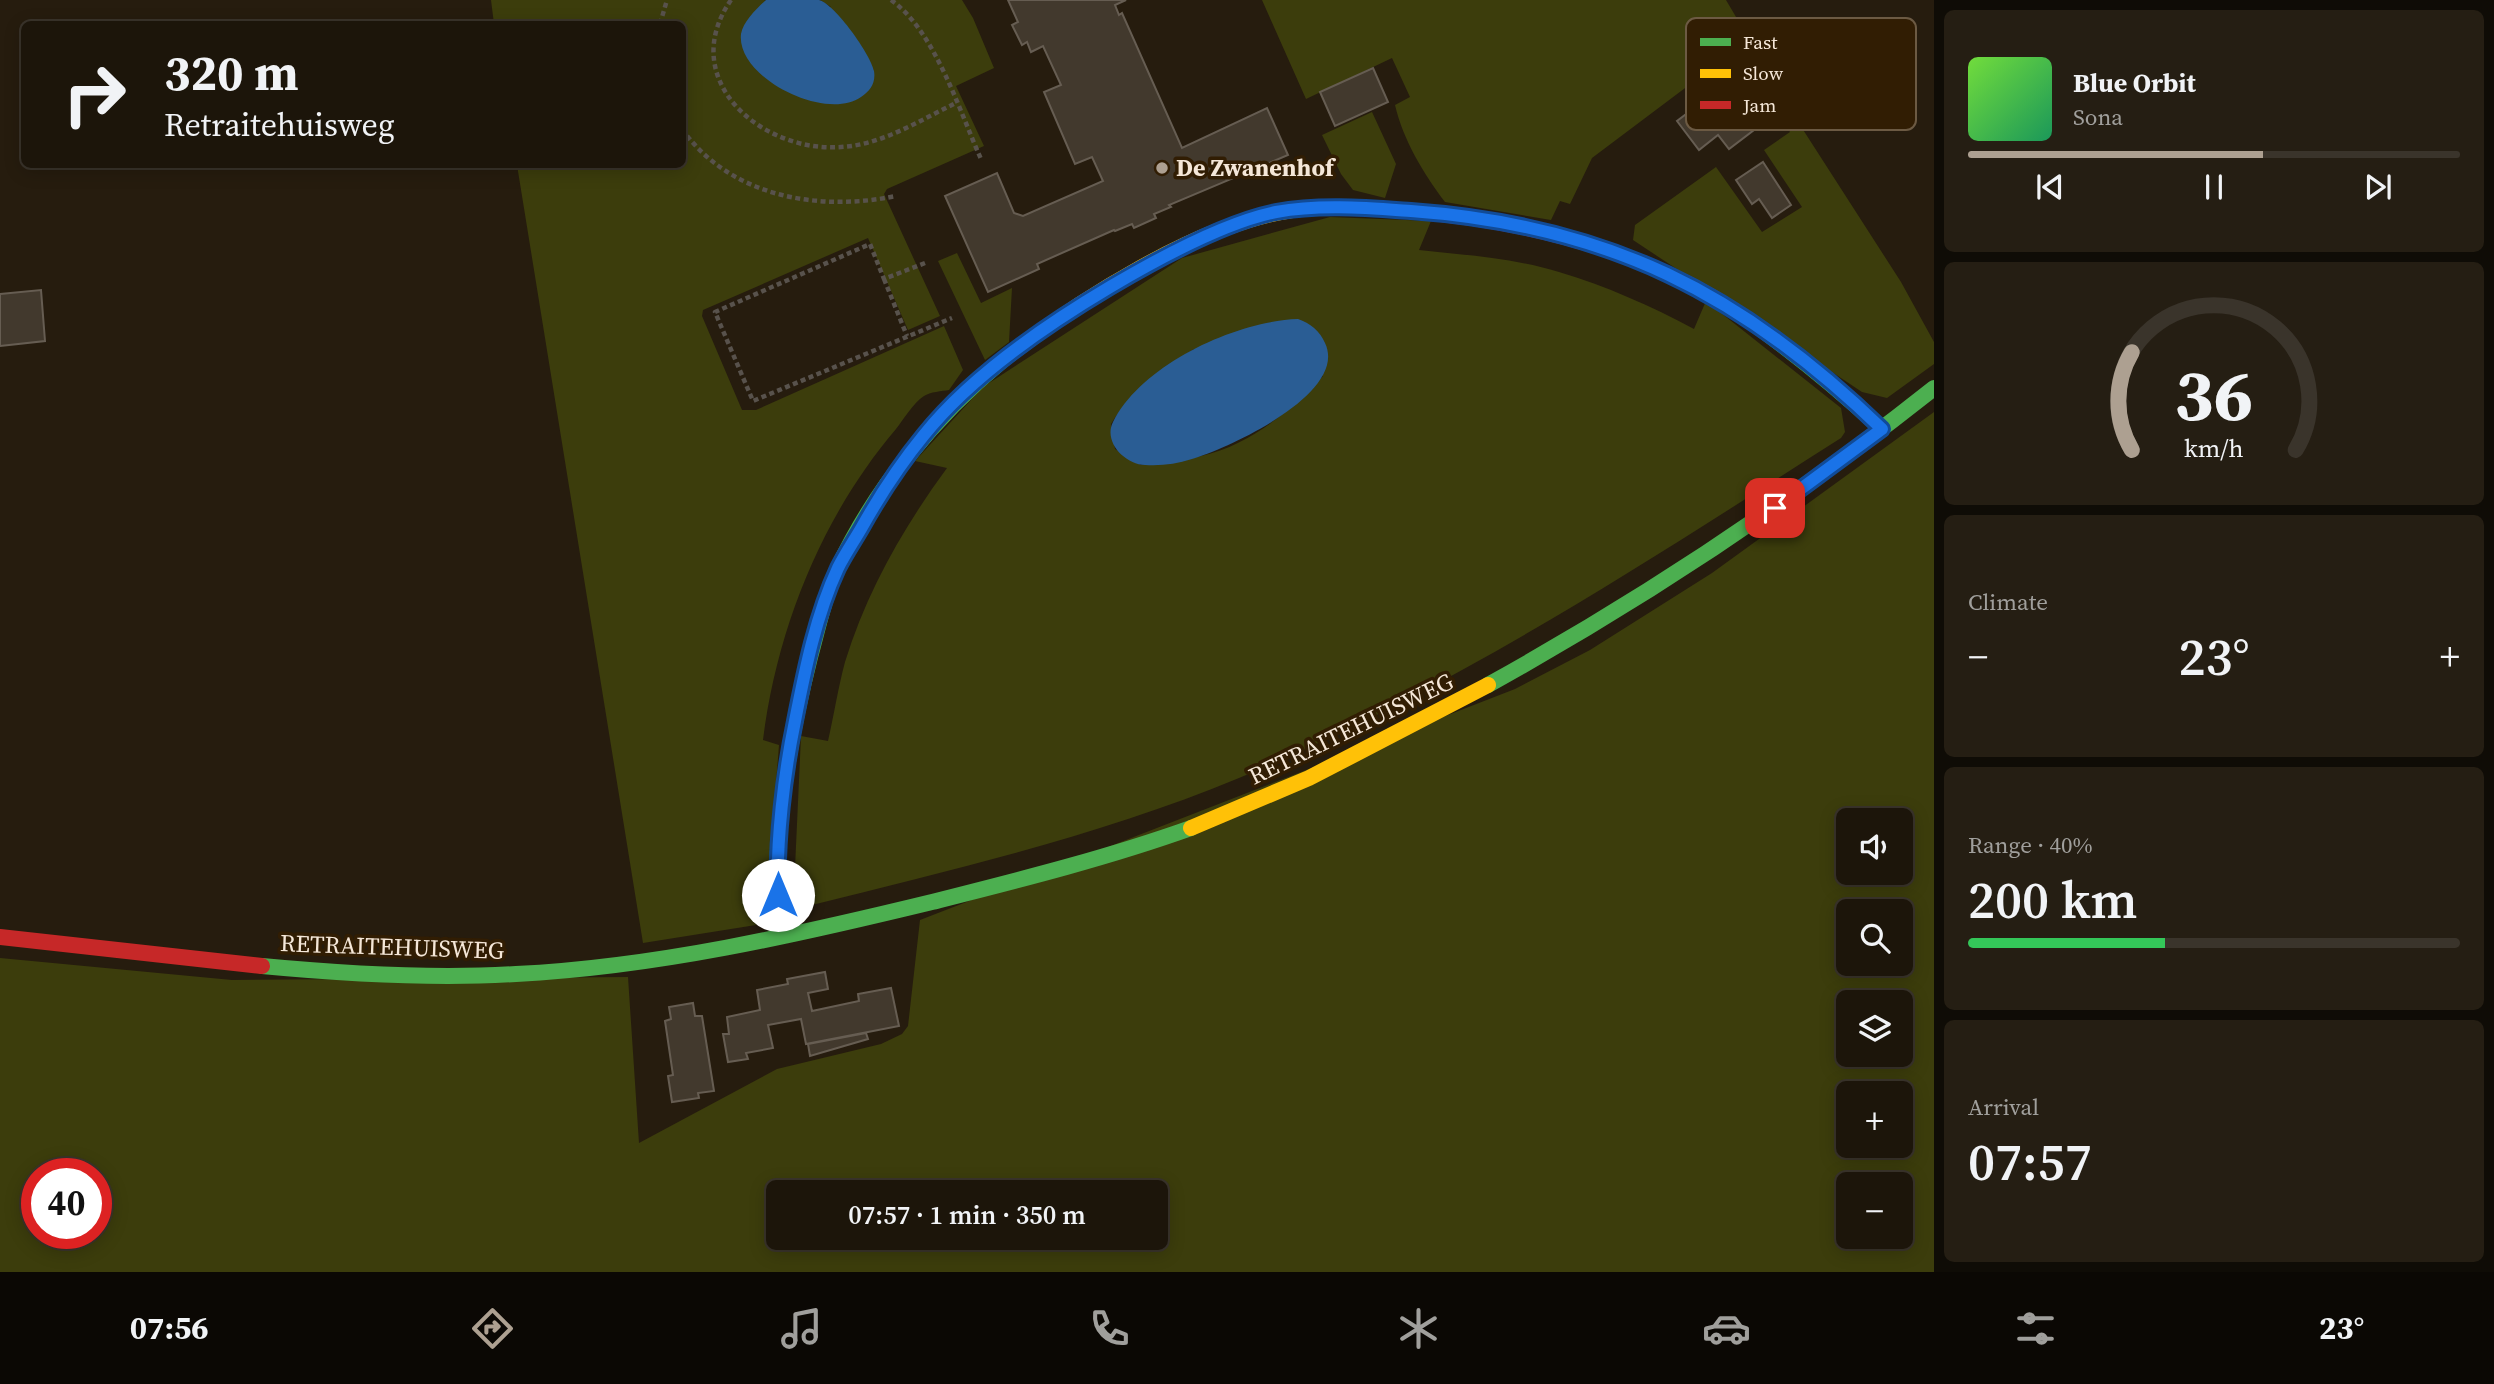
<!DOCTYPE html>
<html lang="en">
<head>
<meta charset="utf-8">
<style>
  body { margin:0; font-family:"Source Serif 4",serif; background:#251e13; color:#f1f3f6; height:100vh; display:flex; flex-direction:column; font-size:26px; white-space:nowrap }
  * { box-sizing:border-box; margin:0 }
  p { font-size:23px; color:#a09f9c }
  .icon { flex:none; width:38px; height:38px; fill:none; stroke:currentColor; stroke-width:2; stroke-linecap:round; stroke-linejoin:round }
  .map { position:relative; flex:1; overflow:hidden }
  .details { display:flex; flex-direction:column; gap:10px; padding:10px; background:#0f0c06; width:560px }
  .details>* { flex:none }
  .hud { position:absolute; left:21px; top:21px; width:665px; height:147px; border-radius:10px; box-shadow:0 4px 18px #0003,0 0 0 2px #3a342b; background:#1c150a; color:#f1f3f6; overflow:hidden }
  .tools { position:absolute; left:1836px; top:808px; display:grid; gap:14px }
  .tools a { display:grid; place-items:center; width:77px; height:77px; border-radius:10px; background:#1c150a; box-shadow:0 4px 18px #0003,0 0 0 2px #3a342b; font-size:35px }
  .speed { position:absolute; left:21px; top:1158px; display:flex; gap:14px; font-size:35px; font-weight:700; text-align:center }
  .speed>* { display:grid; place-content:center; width:91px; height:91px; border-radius:50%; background:#1c150a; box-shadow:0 4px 18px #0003,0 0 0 2px #3a342b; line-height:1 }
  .speed .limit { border:10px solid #d22; background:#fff; color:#111 }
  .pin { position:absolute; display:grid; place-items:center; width:60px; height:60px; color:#fff; margin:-30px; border-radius:14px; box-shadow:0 4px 10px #0006 }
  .me { position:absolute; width:77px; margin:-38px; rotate:0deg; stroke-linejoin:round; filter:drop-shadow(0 0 5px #0008) }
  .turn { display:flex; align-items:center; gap:24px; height:147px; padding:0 28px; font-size:32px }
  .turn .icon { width:91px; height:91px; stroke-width:2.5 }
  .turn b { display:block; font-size:49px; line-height:60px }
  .big { font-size:52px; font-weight:600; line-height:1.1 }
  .details .widget { flex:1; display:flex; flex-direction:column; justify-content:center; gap:10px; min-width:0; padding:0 24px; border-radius:10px; background:#251e13 }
  .details .dial { align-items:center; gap:0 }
  .dial svg { height:182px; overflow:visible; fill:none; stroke:#3a342b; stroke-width:7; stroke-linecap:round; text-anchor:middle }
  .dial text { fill:#f1f3f6; stroke:none }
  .song { display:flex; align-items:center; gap:21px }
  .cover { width:84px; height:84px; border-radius:10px; background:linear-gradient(135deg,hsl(100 70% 55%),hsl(150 70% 35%)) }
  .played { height:7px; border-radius:4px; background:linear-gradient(90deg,#ada091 60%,#3a342b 60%) }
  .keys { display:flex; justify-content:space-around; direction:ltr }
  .heat { display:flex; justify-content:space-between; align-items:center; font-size:38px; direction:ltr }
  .charge { height:10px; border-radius:5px; background:linear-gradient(90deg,#34c759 40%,#3a342b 0) }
  .trip { position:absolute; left:766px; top:1180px; width:402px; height:70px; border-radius:10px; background:#1c150a; box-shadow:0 4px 18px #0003,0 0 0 2px #3a342b; font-weight:600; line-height:70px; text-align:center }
  .tab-bar { display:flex; height:112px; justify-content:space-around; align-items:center; background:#0b0804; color:#a09f9c }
  .tab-bar .icon { width:49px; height:49px }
  .tab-bar .active { color:#ada091 }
  .tab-bar b { font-size:32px; color:#f1f3f6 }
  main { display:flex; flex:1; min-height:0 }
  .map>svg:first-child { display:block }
  .green { fill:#3c3d0c; fill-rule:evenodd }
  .water { fill:#2a5d94 }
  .building { fill:#42392d; stroke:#665d52; stroke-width:2 }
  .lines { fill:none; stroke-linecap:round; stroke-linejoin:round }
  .path { stroke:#58524c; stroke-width:4.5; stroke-dasharray:5 3.5; stroke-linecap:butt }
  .fast { stroke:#4caf50; stroke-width:16 }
  .slow { stroke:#ffc107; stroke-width:16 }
  .jam { stroke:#c62828; stroke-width:16 }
  .route-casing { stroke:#114b97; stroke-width:18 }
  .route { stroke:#1a73e8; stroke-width:12 }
  .poi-dot { fill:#ada091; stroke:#311d03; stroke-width:2.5 }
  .labels { text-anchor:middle; stroke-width:7; stroke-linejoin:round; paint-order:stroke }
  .poi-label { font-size:24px; font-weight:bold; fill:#f5e7d8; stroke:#311d03; text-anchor:start }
  .street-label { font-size:24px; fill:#f5e7d8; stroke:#311d03 }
  .key { fill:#311d03; stroke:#6c5a43; stroke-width:2 }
  .key-label { font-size:19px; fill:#f5e7d8 }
</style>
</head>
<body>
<main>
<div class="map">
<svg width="1934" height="1272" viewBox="0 0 1934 1272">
  <rect width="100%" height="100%" fill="#261c0e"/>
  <path class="green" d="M 491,0 L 766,0 L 764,1 L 831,7 L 820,0 L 962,0 L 973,18 L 994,68 L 956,86 L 984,146 L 887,189 L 884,194 L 940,316 L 908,330 L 868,238 L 703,310 L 702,316 L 742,410 L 756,410 L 944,326 L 963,370 L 949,390 C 942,391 930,392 924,396 C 913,403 904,419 896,429 C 822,516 777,628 763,740 L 779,745 L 768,889 L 756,925 L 643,943 L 517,165 L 682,164 L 682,24 L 494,24 Z
    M 1262,0 L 1726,0 L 1800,125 L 1901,282 L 1934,342 L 1934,364 L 1887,398 L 1862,392 L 1633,240 L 1635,225 L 1716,167 L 1762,232 L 1802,207 L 1764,150 L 1790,132 L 1733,52 L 1592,158 L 1570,204 L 1560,201 L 1551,220 L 1445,202 C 1424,174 1403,140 1395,105 L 1410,97 L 1392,58 L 1306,99 Z
    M 1372,112 L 1396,164 L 1385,198 L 1353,190 L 1341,174 L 1322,135 Z
    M 1330,217 L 1431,221 L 1419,250 C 1465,255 1514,258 1559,272 C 1606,286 1651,306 1694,329 L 1706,301 L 1841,408 L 1845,432 L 1841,438 C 1648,561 1453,690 1239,778 C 1102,835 956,869 812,905 L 800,899 L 794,890 L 801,736 L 828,741 C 834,715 838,688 845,662 C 867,591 903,528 947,468 L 915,461 L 983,387 L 1182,258 ZM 1194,349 L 1323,376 C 1290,411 1250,445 1201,456 C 1182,461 1161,462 1141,465 L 1115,449 L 1111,424 C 1132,390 1162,370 1194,349 Z
    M 957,253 L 981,303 L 1012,288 L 1009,342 L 985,360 L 938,261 Z
    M 1934,412 L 1934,1272 L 0,1272 L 0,958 L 232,980 L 628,977 L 639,1143 L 777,1069 L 881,1044 L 902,1034 L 908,1026 L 920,920 L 1515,689 L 1590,650 L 1712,573 ZM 1848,821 L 1900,821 L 1900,873 L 1848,873 ZM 1848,912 L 1900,912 L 1900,964 L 1848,964 ZM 1848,1003 L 1900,1003 L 1900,1055 L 1848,1055 ZM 1848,1094 L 1900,1094 L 1900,1146 L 1848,1146 ZM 37,1174 L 96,1174 L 96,1234 L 37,1234 ZM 1848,1185 L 1900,1185 L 1900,1237 L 1848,1237 ZM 779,1192 L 1157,1192 L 1157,1237 L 779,1237 Z"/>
  <path class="water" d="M 766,0 C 780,0 806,0 819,0 C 835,4 871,55 874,71 C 876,83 870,91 861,97 C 826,122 736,78 741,34 C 743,22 757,8 766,0 Z
    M 1298,319 C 1310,323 1320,331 1325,343 C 1349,393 1229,448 1192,459 C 1176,464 1162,466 1145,465 C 1125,464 1103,442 1113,422 C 1142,364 1236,321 1298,319 Z"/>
  <path class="building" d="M 1008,0 L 1126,0 L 1115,5 L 1119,15 L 1122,13 L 1182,148 L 1267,108 L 1288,155 L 1169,205 L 1171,207 L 1154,214 L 1156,218 L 1134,228 L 1132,224 L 1115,231 L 1114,230 L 1037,264 L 1039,269 L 988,292 L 945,196 L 997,173 L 1014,213 L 1023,216 L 1103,181 L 1092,157 L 1075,164 L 1044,92 L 1061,85 L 1043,46 L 1031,52 L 1027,42 L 1022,45 L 1012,25 L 1018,22 Z
    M 1373,68 L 1388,102 L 1335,126 L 1320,92 Z
    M 1722,87 L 1736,104 L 1752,92 L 1771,117 L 1729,149 L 1718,135 L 1699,150 L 1677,121 Z
    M 1763,162 L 1791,205 L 1772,218 L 1759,199 L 1752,204 L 1736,180 Z
    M 41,290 L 45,341 L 0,346 L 0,294 Z
    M 825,972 L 828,989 L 808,993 L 812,1011 L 859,1001 L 858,994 L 891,988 L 899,1026 L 806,1044 L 801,1019 L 768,1025 L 773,1048 L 746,1053 L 748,1059 L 728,1062 L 723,1034 L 729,1034 L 727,1017 L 760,1010 L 757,990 L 788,984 L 787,979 Z
    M 693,1003 L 695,1016 L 702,1016 L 714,1091 L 698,1093 L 699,1098 L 672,1102 L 668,1076 L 673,1075 L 665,1021 L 671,1019 L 669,1007 Z
    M 866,1033 L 868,1039 L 810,1056 L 808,1044 Z"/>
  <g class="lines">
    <path class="path" d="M 731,0 C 676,79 761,153 841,147 C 882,145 920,120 956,103
      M 891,0 C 935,31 959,110 981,159
      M 660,24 L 667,0
      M 682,129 C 730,197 819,212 896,196
      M 925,263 L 884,279 L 870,244 L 715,312 L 753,401 L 952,318
      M 884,279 L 907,336"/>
    <path class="fast" d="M 1735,311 C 1788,347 1835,386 1882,429
      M 1488,685 C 1645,598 1793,500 1934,388
      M 780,936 C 779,917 777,897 777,878 C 778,804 792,728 810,657 C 818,628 824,598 837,570 C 875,488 935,416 1004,359
      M 262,966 C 346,974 431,979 516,974 C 656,967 796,935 932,902 C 1019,880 1107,858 1191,828"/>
    <path class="slow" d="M 1004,359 C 1078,301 1198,224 1292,210 C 1330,204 1370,208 1409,211
      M 1191,828 L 1309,778 L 1488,685"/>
    <path class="jam" d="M 1409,211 C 1523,220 1638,248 1735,311
      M 0,937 L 262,966"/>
  </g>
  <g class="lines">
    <g class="route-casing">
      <path id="route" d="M 778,895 C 776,841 784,774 795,721 C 805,670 816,615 838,568 C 845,554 854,541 862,527 C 880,495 901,463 924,435 C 971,376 1046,325 1110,287 C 1154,261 1226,222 1276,212 C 1320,204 1367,208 1411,211 C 1607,225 1742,293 1882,429 L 1775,508"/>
    </g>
    <use href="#route" class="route"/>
  </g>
  <circle class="poi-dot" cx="1162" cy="168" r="7"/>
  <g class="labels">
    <g class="poi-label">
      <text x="1176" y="176">De Zwanenhof</text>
    </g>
    <g class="street-label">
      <text transform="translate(1351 729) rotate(-26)" y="8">RETRAITEHUISWEG</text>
      <text transform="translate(392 947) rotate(2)" y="8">RETRAITEHUISWEG</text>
    </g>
  </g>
  <rect x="1686" y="18" width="230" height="112" rx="10" class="key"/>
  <rect x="1700" y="38" width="31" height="8" fill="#4caf50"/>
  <rect x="1700" y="69" width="31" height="9" fill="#ffc107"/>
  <rect x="1700" y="101" width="31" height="8" fill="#c62828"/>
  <g class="key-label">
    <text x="1743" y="49">Fast</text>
    <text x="1743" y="80">Slow</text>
    <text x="1743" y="112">Jam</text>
  </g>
</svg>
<div class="tools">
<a><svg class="icon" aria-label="sound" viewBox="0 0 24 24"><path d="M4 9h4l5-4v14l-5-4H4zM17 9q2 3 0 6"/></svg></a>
<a><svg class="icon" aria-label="search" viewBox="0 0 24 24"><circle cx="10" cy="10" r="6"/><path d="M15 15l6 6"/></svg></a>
<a><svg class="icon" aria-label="layers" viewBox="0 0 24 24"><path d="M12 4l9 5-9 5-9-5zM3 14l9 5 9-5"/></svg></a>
<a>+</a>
<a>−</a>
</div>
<div class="speed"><div class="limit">40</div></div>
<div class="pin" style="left:1775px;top:508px;background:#d93025"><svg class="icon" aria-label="arrive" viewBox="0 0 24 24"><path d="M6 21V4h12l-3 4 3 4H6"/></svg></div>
<svg class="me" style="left:778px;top:895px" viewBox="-20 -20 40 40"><circle r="19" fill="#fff"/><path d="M0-13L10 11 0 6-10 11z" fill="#1a73e8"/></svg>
<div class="trip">07:57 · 1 min · 350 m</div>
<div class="hud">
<div class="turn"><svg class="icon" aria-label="right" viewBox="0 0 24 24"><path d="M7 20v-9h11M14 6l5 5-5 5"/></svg><div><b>320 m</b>Retraitehuisweg</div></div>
</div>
</div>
<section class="details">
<div class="widget">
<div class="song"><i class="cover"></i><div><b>Blue Orbit</b><p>Sona</p></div></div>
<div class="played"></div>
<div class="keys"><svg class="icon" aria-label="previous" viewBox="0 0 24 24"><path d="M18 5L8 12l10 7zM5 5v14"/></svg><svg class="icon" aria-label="pause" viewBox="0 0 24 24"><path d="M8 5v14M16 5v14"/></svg><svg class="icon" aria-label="next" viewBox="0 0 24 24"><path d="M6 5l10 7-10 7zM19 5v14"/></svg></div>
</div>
<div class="widget dial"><svg viewBox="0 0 100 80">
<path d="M14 69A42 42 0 1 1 86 69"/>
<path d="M14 69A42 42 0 0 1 14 26" stroke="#ada091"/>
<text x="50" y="56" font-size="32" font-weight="700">36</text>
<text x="50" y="72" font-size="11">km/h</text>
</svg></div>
<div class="widget"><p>Climate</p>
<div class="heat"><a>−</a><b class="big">23°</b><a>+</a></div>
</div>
<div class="widget"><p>Range · 40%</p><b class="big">200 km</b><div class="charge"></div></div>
<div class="widget"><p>Arrival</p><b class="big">07:57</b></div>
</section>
</main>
<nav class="tab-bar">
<b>07:56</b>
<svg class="icon active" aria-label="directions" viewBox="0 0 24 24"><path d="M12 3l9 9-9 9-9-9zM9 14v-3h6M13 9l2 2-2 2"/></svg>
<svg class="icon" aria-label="music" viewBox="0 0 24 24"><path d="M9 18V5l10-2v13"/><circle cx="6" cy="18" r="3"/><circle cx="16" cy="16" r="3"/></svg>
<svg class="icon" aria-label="phone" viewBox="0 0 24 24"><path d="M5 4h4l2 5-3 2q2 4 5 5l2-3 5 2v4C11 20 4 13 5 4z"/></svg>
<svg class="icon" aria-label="climate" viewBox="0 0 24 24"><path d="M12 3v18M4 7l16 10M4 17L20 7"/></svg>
<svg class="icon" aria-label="car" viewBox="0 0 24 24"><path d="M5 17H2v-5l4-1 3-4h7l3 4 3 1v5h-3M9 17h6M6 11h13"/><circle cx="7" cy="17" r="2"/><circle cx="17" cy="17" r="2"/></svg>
<svg class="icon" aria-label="filters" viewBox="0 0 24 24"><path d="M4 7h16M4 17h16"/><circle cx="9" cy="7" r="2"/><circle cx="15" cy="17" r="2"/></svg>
<b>23°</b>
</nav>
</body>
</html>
